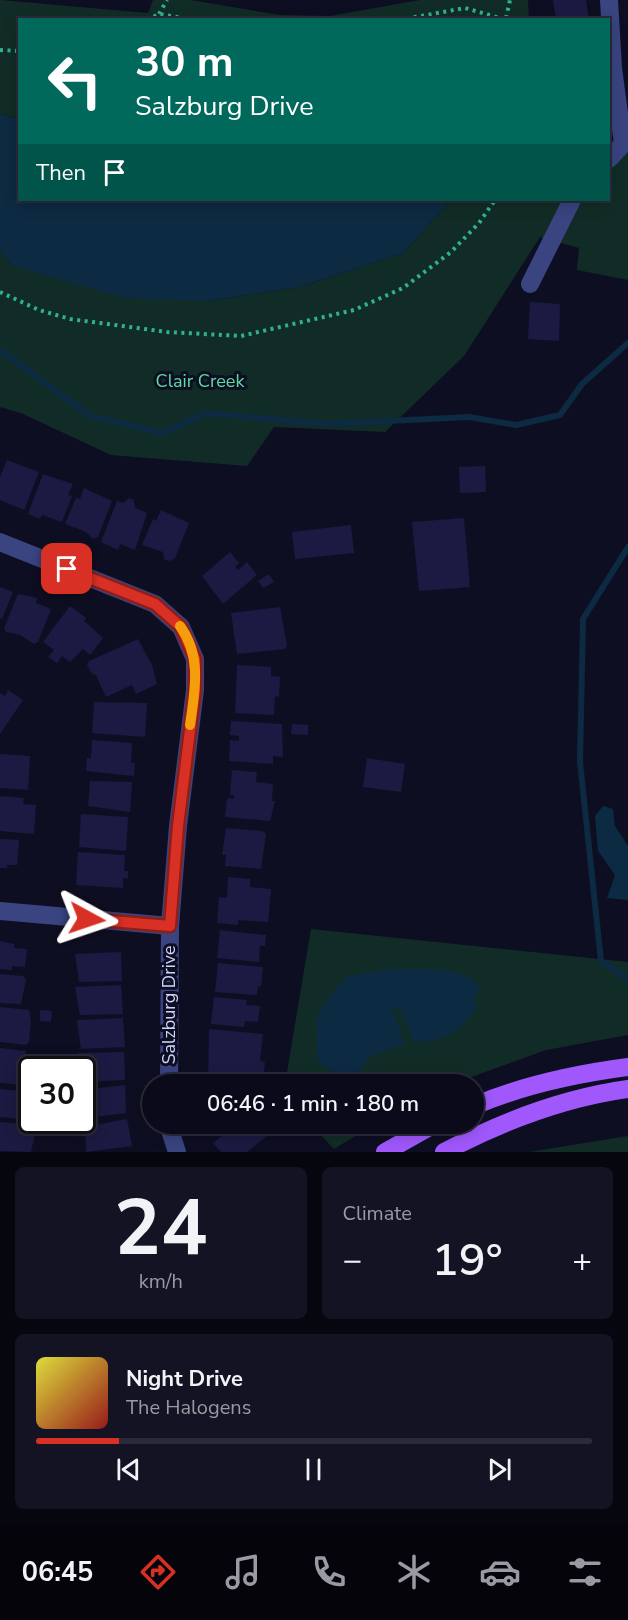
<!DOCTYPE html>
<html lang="en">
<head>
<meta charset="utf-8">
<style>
  body { margin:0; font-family:"Nunito Sans",sans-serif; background:#131323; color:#f1f3f6; height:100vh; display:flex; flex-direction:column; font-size:22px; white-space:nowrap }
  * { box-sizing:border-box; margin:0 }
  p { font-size:20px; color:#999aa2 }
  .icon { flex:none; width:33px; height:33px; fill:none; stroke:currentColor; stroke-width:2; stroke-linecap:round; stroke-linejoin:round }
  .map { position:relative; height:1152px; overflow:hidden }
  .drawer { display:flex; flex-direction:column; gap:15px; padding:15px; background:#06060e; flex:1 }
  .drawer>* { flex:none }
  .hud { position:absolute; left:18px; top:18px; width:592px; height:183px; border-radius:0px; box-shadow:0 3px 15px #0003,0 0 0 2px #2a2b39; background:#00695c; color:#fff; overflow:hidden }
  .speed { position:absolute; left:18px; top:1056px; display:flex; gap:12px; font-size:30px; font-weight:700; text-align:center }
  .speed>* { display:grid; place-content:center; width:78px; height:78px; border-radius:50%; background:#0a0a1a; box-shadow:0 3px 15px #0003,0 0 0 2px #2a2b39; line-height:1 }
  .speed .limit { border:3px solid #111; border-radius:9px; background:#fff; color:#111 }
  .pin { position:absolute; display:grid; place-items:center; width:51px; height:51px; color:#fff; margin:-26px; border-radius:12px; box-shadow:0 3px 9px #0006 }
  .me { position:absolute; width:66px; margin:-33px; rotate:95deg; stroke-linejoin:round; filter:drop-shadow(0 0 4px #0008) }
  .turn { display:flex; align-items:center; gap:21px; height:126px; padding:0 18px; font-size:27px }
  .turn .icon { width:78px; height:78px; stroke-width:2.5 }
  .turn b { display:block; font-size:42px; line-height:51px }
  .then { display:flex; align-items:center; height:57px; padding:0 18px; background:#0003; gap:12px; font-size:22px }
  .big { font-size:45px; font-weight:600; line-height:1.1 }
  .drawer .widget { flex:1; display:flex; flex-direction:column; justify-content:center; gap:9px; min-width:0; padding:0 21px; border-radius:9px; background:#131323 }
  .drawer .dial { align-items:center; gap:0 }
  .dial b { font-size:78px; line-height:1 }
  .song { display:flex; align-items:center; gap:18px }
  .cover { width:72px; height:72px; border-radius:9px; background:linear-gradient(135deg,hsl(60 70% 55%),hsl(0 70% 35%)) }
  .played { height:6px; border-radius:3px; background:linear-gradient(90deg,#d93025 15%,#2a2b39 15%) }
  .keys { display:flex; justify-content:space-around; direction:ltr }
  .heat { display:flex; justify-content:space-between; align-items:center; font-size:33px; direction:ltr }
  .drawer .tiles { flex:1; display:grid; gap:15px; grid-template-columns:1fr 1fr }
  .widget:last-child { grid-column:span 2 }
  .trip { position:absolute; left:142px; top:1074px; width:342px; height:60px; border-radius:30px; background:#0a0a1a; box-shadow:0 3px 15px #0003,0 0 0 2px #2a2b39; font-weight:600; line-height:60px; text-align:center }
  .tab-bar { display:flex; height:96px; justify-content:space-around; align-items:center; background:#04040a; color:#999aa2 }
  .tab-bar .icon { width:42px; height:42px }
  .tab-bar .active { color:#d93025 }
  .tab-bar b { font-size:27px; color:#f1f3f6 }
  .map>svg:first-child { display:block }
  .green { fill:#112c26 }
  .water { fill:#0c2a42 }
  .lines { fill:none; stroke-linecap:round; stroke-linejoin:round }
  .stream { stroke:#0c2a42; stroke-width:6 }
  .building { fill:#1b1a42 }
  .path { stroke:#30b291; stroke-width:4; stroke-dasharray:3 4.5; stroke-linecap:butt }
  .minor { stroke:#394480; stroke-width:18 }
  .major { stroke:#a058fd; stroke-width:18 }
  .route-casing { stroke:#8d1f18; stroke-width:15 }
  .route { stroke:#d93025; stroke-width:10 }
  .slow { stroke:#f59e0b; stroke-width:10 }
  .labels { text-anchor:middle; stroke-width:6; stroke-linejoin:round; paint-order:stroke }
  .park-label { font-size:18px; fill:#5cdda4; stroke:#0e0e22 }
  .street-label { font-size:18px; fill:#cfd3fe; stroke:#0e0e22 }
</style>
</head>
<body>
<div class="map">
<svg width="628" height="1152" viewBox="0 0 628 1152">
  <rect width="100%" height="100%" fill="#0e0e22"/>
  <path class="green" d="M 0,0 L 148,13 L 153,0 L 191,0 L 279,15 L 330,16 L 420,0 L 528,0 L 529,19 L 20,20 L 19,119 L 0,114 Z
    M 628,140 L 628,280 L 577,270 L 579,248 L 540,237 L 464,356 L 385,432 L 274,427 L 247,466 L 111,455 L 21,413 L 0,407 L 0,250 L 11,265 L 208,301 L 299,287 L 403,253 L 451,200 L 609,200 L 609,142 Z
    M 311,929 L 628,962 L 628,1035 L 546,1050 L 452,1084 L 285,1084 Z
    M 310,1124 L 375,1124 L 334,1149 Z
    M 628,1136 L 628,1152 L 529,1152 Z"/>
  <path class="water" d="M 0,114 L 19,119 L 20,200 L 451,200 L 403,253 L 299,287 L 208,301 L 124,298 L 11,265 L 0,250 Z
    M 603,806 L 613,809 L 615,826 L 628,846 L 628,900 L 607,898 L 615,875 L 598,851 L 595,816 Z
    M 387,969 C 413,970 469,963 480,989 L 473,998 L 476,1007 C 462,1031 443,1042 414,1042 L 400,1009 L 392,1008 L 405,1044 L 368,1057 L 365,1066 L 358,1073 L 334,1072 L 320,1065 L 316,1050 L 318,1014 L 331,994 L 348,976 Z"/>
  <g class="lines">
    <path class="stream" d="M 0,350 L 90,416 L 163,433 L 206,413 L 326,424 L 469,417 L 516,425 L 560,415 L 582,384 L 628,343
      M 628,547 L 583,619 L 580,762 L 601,961 L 628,979"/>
  </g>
  <path class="building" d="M 553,0 L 586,0 L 589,20 L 556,20 Z
    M 530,302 L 560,304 L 559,341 L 528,339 Z
    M 7,460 L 39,472 L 24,510 L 0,500 L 0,477 Z
    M 485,466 L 486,492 L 460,493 L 459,467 Z
    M 43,474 L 73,484 L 68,495 L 72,496 L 62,522 L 42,515 L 40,519 L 28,514 Z
    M 84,488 L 112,501 L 98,537 L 93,539 L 86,532 L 65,524 L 76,498 L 80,499 Z
    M 129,498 L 134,500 L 135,508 L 147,513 L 135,550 L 120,544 L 118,550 L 101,542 L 117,501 L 123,503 Z
    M 161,510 L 189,523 L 175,558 L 170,561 L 164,559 L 163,552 L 142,545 L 153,519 L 156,521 Z
    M 464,518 L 470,587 L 419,591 L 412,522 Z
    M 351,525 L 354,553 L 295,559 L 292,532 Z
    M 230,552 L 239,563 L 235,567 L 238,570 L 247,562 L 257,575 L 223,604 L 202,576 Z
    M 269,574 L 274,582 L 263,588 L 258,581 Z
    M 0,587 L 13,592 L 2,619 L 0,618 Z
    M 18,594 L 37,598 L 36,603 L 51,609 L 38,642 L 34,644 L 20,635 L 6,632 L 4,628 Z
    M 70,606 L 86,618 L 84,621 L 103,638 L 90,655 L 83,649 L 70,662 L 62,656 L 57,663 L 48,657 L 54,650 L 43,642 Z
    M 280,607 L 287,646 L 285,649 L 237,654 L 231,613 Z
    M 138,639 L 152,665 L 157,684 L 136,694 L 132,685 L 106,697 L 96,675 L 92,674 L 87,665 L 89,661 Z
    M 237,665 L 271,667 L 271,676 L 280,677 L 279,697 L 275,696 L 274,715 L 235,713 Z
    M 8,690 L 23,700 L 0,734 L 0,693 L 5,696 Z
    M 94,702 L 147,703 L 145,737 L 92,733 Z
    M 231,721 L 282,724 L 283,757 L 273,756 L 273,764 L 229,761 L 230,740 L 239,741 L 239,736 L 230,735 Z
    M 292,724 L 308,725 L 308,735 L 291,734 Z
    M 92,740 L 132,743 L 131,763 L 135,763 L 134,776 L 86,771 L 87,758 L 91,758 Z
    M 0,754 L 30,756 L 28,790 L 0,788 Z
    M 367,758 L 405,764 L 401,792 L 363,787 Z
    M 232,770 L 257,772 L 256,782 L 273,784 L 272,801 L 275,801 L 270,821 L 225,817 L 227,798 L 234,799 L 234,795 L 230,795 Z
    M 90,781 L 132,782 L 130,812 L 88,806 Z
    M 0,796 L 24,798 L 23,804 L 36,805 L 34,834 L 0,831 Z
    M 81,814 L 128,817 L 126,851 L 79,847 Z
    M 226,828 L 262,831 L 266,834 L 261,869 L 225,866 L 226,855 L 222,855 Z
    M 0,839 L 19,840 L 17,865 L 7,865 L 7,868 L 0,868 Z
    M 78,852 L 125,855 L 124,871 L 128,871 L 128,878 L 123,878 L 123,888 L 76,885 Z
    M 228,877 L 250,879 L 250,887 L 271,889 L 268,922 L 238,920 L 238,925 L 217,923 L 219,897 L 227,898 Z
    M 220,930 L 266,935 L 265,946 L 260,946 L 259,962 L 217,958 Z
    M 0,941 L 14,944 L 14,948 L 27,949 L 25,967 L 12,966 L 12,970 L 0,969 Z
    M 121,952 L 122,981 L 79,982 L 75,954 Z
    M 218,963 L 263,967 L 261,986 L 258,986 L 257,995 L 215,992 Z
    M 0,974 L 23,976 L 26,980 L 21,1004 L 0,1003 Z
    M 121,985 L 123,1014 L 80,1015 L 75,987 Z
    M 214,997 L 247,1000 L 246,1005 L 260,1006 L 258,1022 L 245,1021 L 244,1027 L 211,1024 Z
    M 0,1007 L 29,1010 L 31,1021 L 29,1042 L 26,1045 L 0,1042 Z
    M 40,1010 L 52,1011 L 51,1022 L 40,1021 Z
    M 123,1018 L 125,1047 L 81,1049 L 77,1020 Z
    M 209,1029 L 263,1034 L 260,1061 L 265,1062 L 263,1083 L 208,1084 Z
    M 0,1048 L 26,1051 L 23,1085 L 0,1083 Z
    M 124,1052 L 125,1080 L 82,1082 L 78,1053 Z
    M 125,1085 L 126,1113 L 94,1117 L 94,1112 L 82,1113 L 82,1096 L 92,1095 L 91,1089 Z
    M 0,1089 L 32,1092 L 30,1120 L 0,1117 Z
    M 127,1119 L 132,1146 L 86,1152 L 85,1127 Z
    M 0,1122 L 37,1125 L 31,1152 L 0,1151 Z
    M 237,1124 L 256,1124 L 268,1135 L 247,1152 L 221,1152 L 213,1143 Z"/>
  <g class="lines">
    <path class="path" d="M 159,14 L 167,0
      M 506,18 L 510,0
      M 147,20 L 159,14 L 194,20
      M 399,20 L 465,8 L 507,20
      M 0,50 L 20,51
      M 0,292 L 39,310 L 70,319 L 167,332 L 241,336 L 354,310 L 403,288 L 451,252 L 479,223 L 495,200"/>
    <path class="minor" d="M 609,0 L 613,68 L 623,144 L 609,159
      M 530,284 L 572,200
      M 0,542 L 155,604 L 181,627 L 195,659 L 195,690 L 178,826 L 170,926 L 169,1084
      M 0,911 L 170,926
      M 168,1124 L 177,1152"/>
    <path class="major" d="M 474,1106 C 523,1085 575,1074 628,1067
      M 385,1152 L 435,1124
      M 444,1152 C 501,1122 563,1098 628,1089"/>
  </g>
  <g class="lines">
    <g class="route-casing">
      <path id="route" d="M 67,569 L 155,604 L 181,627 L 195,659 L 195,690 L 178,826 L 170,926 L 87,919"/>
    </g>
    <use href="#route" class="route"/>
    <path class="slow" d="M 180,626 C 202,656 195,690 190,725"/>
  </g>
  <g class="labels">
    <g class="park-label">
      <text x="200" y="387">Clair Creek</text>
    </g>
    <g class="street-label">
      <text transform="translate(169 1005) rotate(-90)" y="6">Salzburg Drive</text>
    </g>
  </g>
</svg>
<div class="speed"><div class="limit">30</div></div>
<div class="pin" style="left:67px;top:569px;background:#d93025"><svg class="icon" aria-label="arrive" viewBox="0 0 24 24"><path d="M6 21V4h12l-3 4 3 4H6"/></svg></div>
<svg class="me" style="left:87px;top:919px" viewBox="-20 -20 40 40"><path d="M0-17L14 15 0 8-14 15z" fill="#d93025" stroke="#fff" stroke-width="4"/></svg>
<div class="trip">06:46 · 1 min · 180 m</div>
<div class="hud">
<div class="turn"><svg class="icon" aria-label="left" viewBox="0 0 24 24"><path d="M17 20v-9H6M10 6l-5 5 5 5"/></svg><div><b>30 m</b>Salzburg Drive</div></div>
<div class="then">Then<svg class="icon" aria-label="arrive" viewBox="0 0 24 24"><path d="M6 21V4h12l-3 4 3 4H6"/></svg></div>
</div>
</div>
<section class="drawer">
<div class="tiles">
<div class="widget dial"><b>24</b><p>km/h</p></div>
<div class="widget"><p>Climate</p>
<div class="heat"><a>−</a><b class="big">19°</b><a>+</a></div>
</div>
<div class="widget">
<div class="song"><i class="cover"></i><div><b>Night Drive</b><p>The Halogens</p></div></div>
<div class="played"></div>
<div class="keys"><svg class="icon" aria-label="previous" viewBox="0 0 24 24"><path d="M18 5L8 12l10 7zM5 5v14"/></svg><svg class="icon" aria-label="pause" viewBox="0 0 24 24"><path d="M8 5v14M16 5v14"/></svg><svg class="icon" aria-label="next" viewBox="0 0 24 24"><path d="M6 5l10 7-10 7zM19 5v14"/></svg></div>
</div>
</div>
</section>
<nav class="tab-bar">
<b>06:45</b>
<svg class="icon active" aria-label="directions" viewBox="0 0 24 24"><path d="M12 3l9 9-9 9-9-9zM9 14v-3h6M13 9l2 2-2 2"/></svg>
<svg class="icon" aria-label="music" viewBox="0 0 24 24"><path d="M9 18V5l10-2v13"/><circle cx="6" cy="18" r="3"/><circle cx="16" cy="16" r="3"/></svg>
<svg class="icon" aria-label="phone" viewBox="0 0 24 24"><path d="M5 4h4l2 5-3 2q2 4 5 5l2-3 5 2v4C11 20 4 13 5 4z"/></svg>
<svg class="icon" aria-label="climate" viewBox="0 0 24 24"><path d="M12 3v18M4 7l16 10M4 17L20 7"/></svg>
<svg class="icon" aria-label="car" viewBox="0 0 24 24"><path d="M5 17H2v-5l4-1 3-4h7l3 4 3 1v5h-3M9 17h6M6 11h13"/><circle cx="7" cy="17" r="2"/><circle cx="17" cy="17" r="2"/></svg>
<svg class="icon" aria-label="filters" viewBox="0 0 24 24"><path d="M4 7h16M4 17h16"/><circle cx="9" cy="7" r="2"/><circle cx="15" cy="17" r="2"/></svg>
</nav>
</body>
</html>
